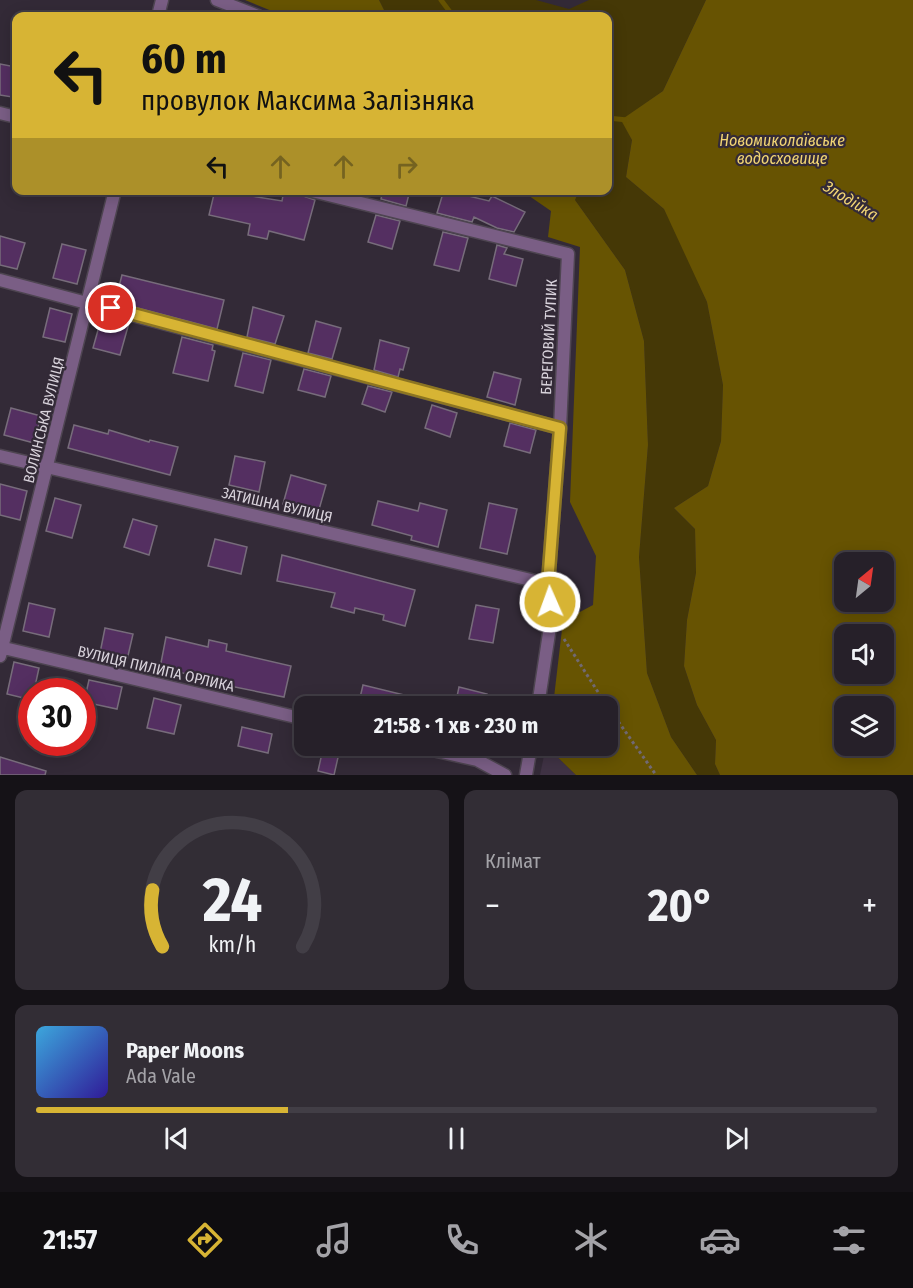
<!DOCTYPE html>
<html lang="uk">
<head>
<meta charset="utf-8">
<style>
  body { margin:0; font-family:"Fira Sans Condensed",sans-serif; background:#322d35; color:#f1f3f6; height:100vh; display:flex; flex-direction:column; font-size:22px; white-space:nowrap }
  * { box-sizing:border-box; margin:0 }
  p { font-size:20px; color:#a4a3a8 }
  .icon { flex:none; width:33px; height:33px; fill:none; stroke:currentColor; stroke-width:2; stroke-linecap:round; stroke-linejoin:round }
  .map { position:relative; height:775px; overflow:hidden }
  .sheet { display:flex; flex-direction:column; gap:15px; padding:15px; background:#151217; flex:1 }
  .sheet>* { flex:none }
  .hud { position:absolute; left:12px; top:12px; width:600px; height:183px; border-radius:12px; box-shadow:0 3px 15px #0003,0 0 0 2px #423e46; background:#d7b434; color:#111; overflow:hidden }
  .needle { width:39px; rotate:29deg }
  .tools { position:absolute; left:834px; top:552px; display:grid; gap:12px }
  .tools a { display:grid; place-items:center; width:60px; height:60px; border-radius:12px; background:#262029; box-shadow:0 3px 15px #0003,0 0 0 2px #423e46; font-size:30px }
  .speed { position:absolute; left:18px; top:678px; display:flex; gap:12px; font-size:30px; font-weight:700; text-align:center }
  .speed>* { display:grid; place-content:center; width:78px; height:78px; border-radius:50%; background:#262029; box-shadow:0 3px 15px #0003,0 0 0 2px #423e46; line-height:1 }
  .speed .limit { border:9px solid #d22; background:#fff; color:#111 }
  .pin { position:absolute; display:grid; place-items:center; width:51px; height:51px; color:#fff; margin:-26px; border:3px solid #fff; border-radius:50%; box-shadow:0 2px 6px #0007 }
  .me { position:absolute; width:66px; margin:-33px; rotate:358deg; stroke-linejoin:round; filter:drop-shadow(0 0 4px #0008) }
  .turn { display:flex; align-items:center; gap:21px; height:126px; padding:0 30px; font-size:27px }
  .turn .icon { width:78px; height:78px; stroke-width:2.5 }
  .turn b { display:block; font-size:42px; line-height:51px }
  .lanes { display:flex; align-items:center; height:57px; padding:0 30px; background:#0003; justify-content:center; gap:30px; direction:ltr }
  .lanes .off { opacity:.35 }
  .big { font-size:45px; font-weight:700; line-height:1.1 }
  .sheet .card { flex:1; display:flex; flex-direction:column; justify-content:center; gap:9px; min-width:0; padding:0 21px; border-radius:12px; background:#322d35 }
  .sheet .dial { align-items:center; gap:0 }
  .dial svg { height:156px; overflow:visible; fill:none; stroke:#423e46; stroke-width:7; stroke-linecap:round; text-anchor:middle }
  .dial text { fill:#f1f3f6; stroke:none }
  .song { display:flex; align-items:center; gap:18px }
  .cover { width:72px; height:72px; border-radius:9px; background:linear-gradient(135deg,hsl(200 70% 55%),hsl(250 70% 35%)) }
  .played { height:6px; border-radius:3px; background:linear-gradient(90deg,#d7b434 30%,#423e46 30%) }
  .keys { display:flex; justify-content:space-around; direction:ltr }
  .heat { display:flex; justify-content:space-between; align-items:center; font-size:33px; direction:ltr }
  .sheet .tiles { flex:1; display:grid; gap:15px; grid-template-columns:1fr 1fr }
  .card:last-child { grid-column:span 2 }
  .trip { position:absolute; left:294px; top:696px; width:324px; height:60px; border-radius:12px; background:#262029; box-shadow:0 3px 15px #0003,0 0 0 2px #423e46; font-weight:700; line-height:60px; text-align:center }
  .tab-bar { display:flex; height:96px; justify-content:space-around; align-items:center; background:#0f0d10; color:#a4a3a8 }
  .tab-bar .icon { width:42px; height:42px }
  .tab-bar .active { color:#d7b434 }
  .tab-bar b { font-size:27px; color:#f1f3f6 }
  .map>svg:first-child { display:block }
  .built { fill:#403345 }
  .green { fill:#453806 }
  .forest { fill:#675402 }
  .water { fill:#675302; fill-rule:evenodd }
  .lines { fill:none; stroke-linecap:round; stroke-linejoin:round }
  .stream { stroke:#675302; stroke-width:5 }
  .building { fill:#542f61; stroke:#776c7b; stroke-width:1.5 }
  .minor-casing { stroke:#4e4551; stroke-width:15 }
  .path { stroke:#716974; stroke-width:3; stroke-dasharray:3 3; stroke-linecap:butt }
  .minor { stroke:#7a5e85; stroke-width:12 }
  .route-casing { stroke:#8c7522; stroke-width:15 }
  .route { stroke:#d7b434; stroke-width:10 }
  .labels { text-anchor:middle; stroke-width:4.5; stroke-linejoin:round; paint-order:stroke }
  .street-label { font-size:15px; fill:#d9d3dc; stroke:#332a37 }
  .water-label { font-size:16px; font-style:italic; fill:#f2d574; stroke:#332a37 }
</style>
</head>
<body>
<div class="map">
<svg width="913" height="775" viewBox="0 0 913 775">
  <rect width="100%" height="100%" fill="#332a37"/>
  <path class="built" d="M 546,746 L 576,775 L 540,775 Z"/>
  <path class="green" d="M 379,0 L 536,0 L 569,9 L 589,0 L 706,0 L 663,91 L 622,120 L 632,140 L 626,177 L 664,209 L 675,230 L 707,302 L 723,385 L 721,441 L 708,486 L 674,508 L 695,529 L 696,573 L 687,620 L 684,666 L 697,705 L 716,740 L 715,764 L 720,775 L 697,775 L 671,737 L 647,673 L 639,557 L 648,445 L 644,341 L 625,270 L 575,200 L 579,191 L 608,190 L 608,16 L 387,16 Z"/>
  <path class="forest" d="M 245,0 L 379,0 L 387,16 L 284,16 Z
    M 522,191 L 579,191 L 575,200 L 625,270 L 644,341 L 648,445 L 639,557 L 647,673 L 671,737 L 697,775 L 576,775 L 546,746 L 608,746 L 608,706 L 553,706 L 563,621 L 593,605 L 596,556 L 570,502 L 580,247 L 548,237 L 551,211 Z"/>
  <path class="water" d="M 706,0 L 913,0 L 913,775 L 720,775 L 715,764 L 716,740 L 697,705 L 684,666 L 687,620 L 696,573 L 695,529 L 674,508 L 708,486 L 721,441 L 723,385 L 707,302 L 664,209 L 626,177 L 632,140 L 621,120 L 663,91 ZM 844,562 L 884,562 L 884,602 L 844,602 ZM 844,634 L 884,634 L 884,674 L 844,674 ZM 844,706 L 884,706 L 884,746 L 844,746 Z"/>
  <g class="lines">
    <path class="stream" d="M 441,0 L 453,16
      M 608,118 L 627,120"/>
  </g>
  <path class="building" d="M 0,64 L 16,67 L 12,97 L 0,95 Z
    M 215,190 L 282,201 L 284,190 L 300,190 L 303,196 L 315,200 L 304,240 L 269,231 L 267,239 L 248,235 L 250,224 L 209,215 Z
    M 383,190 L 410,190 L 406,206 L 381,199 Z
    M 444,190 L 489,201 L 492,196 L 525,212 L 514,232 L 497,228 L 474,217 L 472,222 L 437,213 Z
    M 376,215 L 400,221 L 392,249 L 368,242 Z
    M 443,232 L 468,238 L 459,271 L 434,265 Z
    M 0,236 L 25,243 L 17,269 L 0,265 Z
    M 62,244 L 86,250 L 77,284 L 53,278 Z
    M 497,245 L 507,248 L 504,254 L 523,259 L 516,286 L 489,279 Z
    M 122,275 L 224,300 L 217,329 L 115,302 Z
    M 253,307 L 284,316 L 275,344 L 247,337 Z
    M 50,308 L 72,314 L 65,342 L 43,337 Z
    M 111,318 L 129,323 L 120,355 L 93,348 L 100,323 L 109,325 Z
    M 316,321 L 341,328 L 332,359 L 308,353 Z
    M 182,337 L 213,345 L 212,350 L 215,351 L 208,381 L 173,373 Z
    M 380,340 L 409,348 L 403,370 L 400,369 L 398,377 L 374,370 Z
    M 243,353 L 271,360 L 263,393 L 235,386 Z
    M 304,369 L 331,376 L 325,397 L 298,390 Z
    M 494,372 L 521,379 L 515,405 L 487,397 Z
    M 368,386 L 392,392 L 385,412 L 362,404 Z
    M 432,405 L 457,413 L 450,437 L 425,428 Z
    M 11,408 L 41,416 L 34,443 L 4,435 Z
    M 510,423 L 536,430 L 530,453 L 504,446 Z
    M 74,425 L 108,434 L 109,430 L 149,442 L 150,440 L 178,447 L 170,475 L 68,448 Z
    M 235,456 L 265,462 L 259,492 L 229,485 Z
    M 291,475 L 326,485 L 318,513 L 283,504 Z
    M 0,484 L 27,491 L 20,520 L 0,515 Z
    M 55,498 L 81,505 L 72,538 L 46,531 Z
    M 378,501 L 418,511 L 420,503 L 447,510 L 438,547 L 411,540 L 412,536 L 372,525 Z
    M 489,503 L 517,509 L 507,554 L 480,548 Z
    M 133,519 L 157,526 L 149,555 L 124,547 Z
    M 215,539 L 247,547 L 241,574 L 208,566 Z
    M 282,555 L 415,590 L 405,626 L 383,620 L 384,615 L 355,608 L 354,613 L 331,607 L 335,593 L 277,581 Z
    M 29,603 L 55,609 L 49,637 L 23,631 Z
    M 476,605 L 499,609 L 493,643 L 469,639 Z
    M 105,628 L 133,634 L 127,660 L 100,653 Z
    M 166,637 L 208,647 L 209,640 L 227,644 L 226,651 L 291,666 L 284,697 L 200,680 L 201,677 L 160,668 Z
    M 14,662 L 39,668 L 32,700 L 7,694 Z
    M 89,680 L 122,687 L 117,709 L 84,702 Z
    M 363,685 L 429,701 L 428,706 L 358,706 Z
    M 459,687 L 487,694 L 484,706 L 455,706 Z
    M 154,698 L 181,705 L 174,734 L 147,728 Z
    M 242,727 L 272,734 L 268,753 L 238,746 Z
    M 323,749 L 339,753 L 334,775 L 318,771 Z
    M 0,757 L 46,771 L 45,775 L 0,775 Z"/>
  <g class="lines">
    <g class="minor-casing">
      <path id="minor" d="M 217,0 L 258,16
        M 158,16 L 162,0
        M 0,113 L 16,117
        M 308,190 L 568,254 L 560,428 L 548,584 L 551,620 L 538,706
        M 0,280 L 560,428
        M 0,456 L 548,584
        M 0,647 L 304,719
        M 0,656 L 115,190
        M 415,746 L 477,760 L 505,775
        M 526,775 L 531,746"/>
    </g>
    <path class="path" d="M 564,639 L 607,706
      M 608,707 L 656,775"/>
    <use href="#minor" class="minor"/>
  </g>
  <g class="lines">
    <g class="route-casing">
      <path id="route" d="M 111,308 L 560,428 L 548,584 L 550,602"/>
    </g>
    <use href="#route" class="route"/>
  </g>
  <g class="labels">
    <g class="street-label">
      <text transform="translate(549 337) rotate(-87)" y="5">БЕРЕГОВИЙ ТУПИК</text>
      <text transform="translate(44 420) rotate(-76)" y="5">ВОЛИНСЬКА ВУЛИЦЯ</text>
      <text transform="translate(277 505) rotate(13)" y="5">ЗАТИШНА ВУЛИЦЯ</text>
      <text transform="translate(156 669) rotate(13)" y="5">ВУЛИЦЯ ПИЛИПА ОРЛИКА</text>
    </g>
    <g class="water-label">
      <text x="782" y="146">Новомиколаївське<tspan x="782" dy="18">водосховище</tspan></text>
      <text transform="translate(851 200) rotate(31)" y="6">Злодійка</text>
    </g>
  </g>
</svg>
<div class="tools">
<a><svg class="needle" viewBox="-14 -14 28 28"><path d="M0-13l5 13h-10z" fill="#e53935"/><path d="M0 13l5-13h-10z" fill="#a4a3a8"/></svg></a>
<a><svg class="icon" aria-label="sound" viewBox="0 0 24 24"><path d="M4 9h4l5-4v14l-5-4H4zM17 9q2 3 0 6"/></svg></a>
<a><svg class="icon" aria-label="layers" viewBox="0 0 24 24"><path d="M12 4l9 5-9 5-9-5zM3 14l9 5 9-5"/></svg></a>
</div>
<div class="speed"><div class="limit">30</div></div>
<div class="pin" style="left:111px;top:308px;background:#d93025"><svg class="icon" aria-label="arrive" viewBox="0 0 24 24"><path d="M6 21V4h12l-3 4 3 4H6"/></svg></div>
<svg class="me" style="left:550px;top:602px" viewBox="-20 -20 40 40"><circle r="17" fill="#d7b434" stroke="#fff" stroke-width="3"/><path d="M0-11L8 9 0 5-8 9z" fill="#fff"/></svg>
<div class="trip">21:58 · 1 хв · 230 m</div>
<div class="hud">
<div class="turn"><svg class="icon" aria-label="left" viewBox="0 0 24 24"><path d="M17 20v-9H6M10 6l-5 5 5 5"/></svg><div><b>60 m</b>провулок Максима Залізняка</div></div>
<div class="lanes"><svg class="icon" aria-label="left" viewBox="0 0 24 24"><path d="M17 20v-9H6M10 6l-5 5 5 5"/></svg><svg class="icon off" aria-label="ahead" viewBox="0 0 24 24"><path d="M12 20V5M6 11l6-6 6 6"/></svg><svg class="icon off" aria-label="ahead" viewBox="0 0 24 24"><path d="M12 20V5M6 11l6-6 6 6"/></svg><svg class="icon off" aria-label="right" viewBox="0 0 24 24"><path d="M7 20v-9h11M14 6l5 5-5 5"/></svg></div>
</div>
</div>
<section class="sheet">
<div class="tiles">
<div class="card dial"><svg viewBox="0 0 100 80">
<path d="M14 69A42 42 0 1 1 86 69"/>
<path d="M14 69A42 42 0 0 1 9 40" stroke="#d7b434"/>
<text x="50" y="56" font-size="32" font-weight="700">24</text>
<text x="50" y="72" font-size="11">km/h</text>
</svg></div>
<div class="card"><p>Клімат</p>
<div class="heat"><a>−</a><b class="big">20°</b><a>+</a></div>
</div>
<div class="card">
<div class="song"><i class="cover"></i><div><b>Paper Moons</b><p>Ada Vale</p></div></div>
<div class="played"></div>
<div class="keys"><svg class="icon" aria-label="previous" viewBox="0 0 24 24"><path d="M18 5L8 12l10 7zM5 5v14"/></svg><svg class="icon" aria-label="pause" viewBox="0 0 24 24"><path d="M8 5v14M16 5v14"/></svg><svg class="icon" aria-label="next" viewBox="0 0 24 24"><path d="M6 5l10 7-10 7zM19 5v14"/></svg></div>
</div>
</div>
</section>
<nav class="tab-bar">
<b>21:57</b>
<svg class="icon active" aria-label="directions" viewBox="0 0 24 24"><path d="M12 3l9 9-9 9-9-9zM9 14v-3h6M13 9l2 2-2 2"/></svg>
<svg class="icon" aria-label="music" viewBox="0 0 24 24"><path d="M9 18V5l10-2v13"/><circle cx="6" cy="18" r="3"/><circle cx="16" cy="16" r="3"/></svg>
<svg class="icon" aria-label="phone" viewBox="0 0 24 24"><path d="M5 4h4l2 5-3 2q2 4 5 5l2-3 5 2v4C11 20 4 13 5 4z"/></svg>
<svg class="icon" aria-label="climate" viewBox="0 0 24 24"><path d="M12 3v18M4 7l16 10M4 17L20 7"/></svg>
<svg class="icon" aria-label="car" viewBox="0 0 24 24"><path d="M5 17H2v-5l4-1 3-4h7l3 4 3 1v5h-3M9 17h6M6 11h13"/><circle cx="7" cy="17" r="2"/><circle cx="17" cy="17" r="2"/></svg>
<svg class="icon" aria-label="filters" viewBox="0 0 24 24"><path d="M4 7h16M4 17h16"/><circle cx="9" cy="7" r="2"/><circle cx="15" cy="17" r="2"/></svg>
</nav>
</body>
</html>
